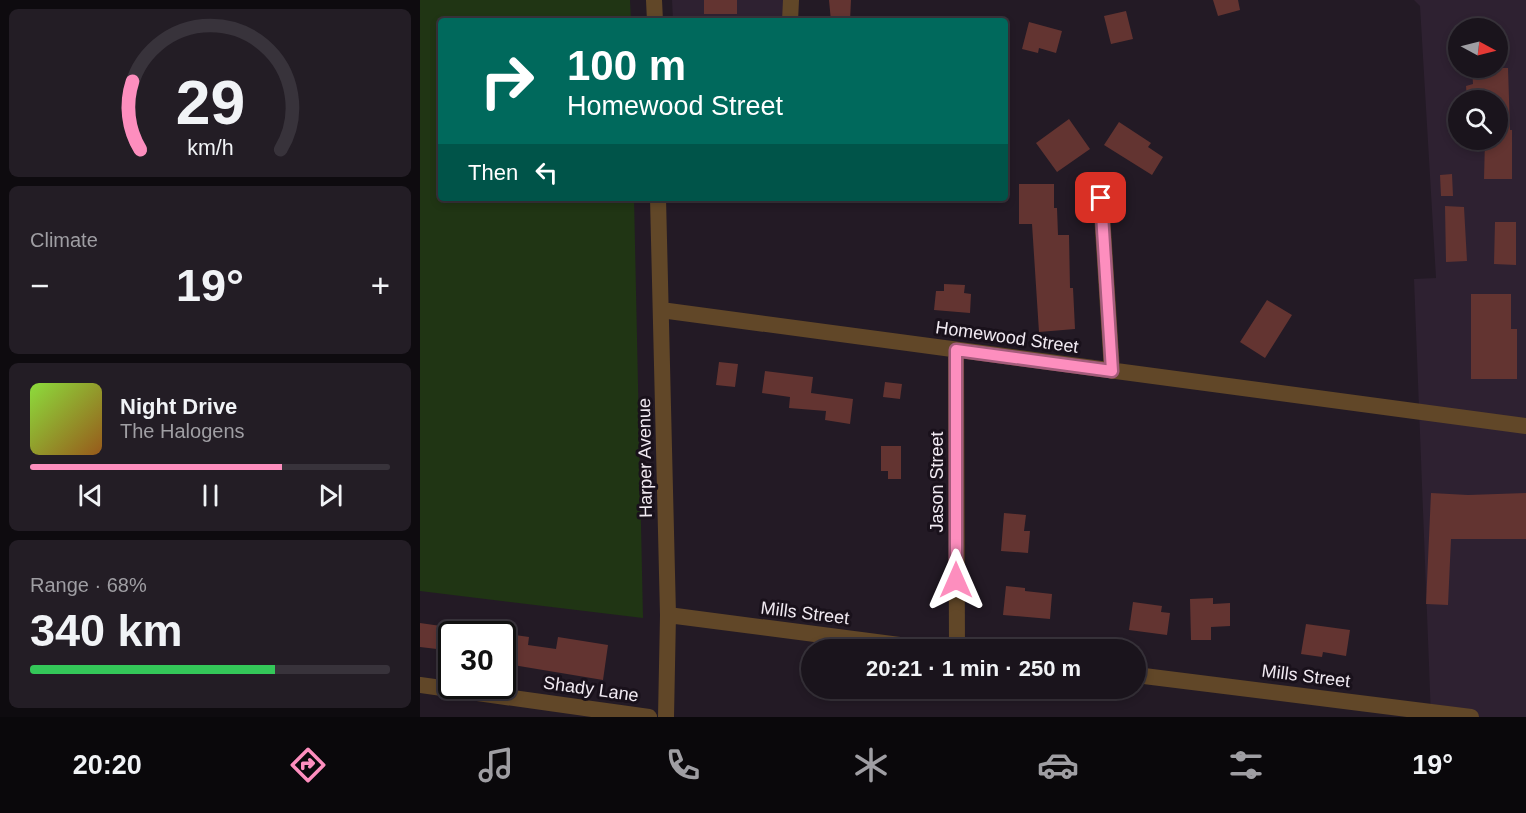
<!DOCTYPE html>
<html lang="en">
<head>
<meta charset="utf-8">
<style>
  body { margin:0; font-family:Helvetica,sans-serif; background:#231d25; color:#f1f3f6; height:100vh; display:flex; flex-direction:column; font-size:22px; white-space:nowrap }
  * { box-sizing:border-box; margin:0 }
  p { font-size:20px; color:#9f9ea3 }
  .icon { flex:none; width:33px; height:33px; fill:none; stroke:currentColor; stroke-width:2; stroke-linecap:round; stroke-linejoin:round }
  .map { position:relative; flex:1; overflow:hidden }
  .panel { display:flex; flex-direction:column; gap:9px; padding:9px; background:#0e0b0f; width:420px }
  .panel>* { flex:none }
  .guide { position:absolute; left:18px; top:18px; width:570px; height:183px; border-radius:6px; box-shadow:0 3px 9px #0003,0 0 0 2px #38333b; background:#00695c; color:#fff; overflow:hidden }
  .needle { width:39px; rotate:97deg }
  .buttons { position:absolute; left:1028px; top:18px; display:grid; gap:12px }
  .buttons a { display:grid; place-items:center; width:60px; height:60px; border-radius:50%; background:#1a141c; box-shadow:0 3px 9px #0003,0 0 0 2px #38333b; font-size:30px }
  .speed { position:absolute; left:18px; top:621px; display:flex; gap:12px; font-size:30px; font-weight:700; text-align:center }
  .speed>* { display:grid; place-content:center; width:78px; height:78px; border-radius:50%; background:#1a141c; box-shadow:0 3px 9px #0003,0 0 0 2px #38333b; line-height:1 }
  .speed .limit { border:3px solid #111; border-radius:9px; background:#fff; color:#111 }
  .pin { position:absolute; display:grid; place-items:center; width:51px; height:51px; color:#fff; margin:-26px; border-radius:12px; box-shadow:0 3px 9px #0006 }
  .me { position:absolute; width:66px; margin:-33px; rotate:0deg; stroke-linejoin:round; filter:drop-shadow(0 0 4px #0008) }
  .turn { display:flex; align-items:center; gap:21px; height:126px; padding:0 30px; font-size:27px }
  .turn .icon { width:78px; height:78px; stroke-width:2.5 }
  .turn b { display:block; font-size:42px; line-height:51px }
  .then { display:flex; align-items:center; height:57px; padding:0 30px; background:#0003; gap:12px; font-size:22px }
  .big { font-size:45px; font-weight:600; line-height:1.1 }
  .panel .card { flex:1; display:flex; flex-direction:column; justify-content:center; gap:9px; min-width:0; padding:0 21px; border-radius:9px; background:#231d25 }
  .panel .dial { align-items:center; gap:0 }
  .dial svg { height:156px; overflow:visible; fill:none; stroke:#38333b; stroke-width:7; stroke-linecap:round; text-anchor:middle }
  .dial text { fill:#f1f3f6; stroke:none }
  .song { display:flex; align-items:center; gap:18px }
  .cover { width:72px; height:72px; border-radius:9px; background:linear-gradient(135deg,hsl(90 70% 55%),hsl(30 70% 35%)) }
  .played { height:6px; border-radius:3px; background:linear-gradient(90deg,#fd8ebe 70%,#38333b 70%) }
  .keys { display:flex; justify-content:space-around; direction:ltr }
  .heat { display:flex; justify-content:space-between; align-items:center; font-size:33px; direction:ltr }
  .charge { height:9px; border-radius:4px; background:linear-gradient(90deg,#34c759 68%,#38333b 0) }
  .trip { position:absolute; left:381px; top:639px; width:345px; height:60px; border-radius:30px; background:#1a141c; box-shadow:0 3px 9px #0003,0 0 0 2px #38333b; font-weight:600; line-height:60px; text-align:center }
  .menu { display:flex; height:96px; justify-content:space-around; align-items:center; background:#0a080b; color:#9f9ea3 }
  .menu .icon { width:42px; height:42px }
  .menu .current { color:#fd8ebe }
  .menu b { font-size:27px; color:#f1f3f6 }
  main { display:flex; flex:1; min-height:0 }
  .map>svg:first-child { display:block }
  .built { fill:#2e2131; fill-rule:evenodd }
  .green { fill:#203514 }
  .building { fill:#633431 }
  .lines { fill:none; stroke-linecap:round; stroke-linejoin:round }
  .minor { stroke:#614728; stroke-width:16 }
  .route-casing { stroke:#a45c7c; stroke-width:15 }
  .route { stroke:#fd8ebe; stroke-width:10 }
  .labels { text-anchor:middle; stroke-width:6; stroke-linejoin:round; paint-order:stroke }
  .street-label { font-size:18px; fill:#f1eaf2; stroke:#19111b }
</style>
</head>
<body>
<main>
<section class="panel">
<div class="card dial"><svg viewBox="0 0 100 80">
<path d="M14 69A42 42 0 1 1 86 69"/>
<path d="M14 69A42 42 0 0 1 10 34" stroke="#fd8ebe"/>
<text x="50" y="56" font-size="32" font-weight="700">29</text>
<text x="50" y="72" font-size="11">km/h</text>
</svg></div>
<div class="card"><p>Climate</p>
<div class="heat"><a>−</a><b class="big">19°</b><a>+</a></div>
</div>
<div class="card">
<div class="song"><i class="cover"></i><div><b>Night Drive</b><p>The Halogens</p></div></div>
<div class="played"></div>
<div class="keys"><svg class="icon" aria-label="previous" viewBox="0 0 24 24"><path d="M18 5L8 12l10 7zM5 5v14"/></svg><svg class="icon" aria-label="pause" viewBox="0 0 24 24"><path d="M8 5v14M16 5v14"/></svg><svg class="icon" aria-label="next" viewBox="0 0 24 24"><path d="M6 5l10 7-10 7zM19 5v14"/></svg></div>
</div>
<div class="card"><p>Range · 68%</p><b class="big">340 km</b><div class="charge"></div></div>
</section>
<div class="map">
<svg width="1106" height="717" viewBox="0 0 1106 717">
  <rect width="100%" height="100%" fill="#231a25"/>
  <path class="built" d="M 252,0 L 374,0 L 375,21 L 253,21 Z
    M 994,0 L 1106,0 L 1106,717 L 1011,717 L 994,279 L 1016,278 L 1000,6 ZM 1038,28 L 1077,28 L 1077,68 L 1038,68 ZM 1038,100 L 1077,100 L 1077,140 L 1038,140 Z"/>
  <path class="green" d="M 0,0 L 210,0 L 211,21 L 21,21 L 21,198 L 214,198 L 223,618 L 0,591 Z"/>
  <path class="building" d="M 284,0 L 317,0 L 317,14 L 284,14 Z
    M 409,0 L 431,0 L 430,21 L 411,21 Z
    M 793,0 L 818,0 L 820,10 L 798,16 Z
    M 706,11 L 713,39 L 691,44 L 684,16 Z
    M 609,22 L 642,31 L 636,53 L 619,48 L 618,53 L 602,49 Z
    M 1052,68 L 1088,68 L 1090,130 L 1092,130 L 1092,179 L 1064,179 L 1065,140 L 1077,140 L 1077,100 L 1047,100 L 1046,86 L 1053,84 Z
    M 649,119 L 670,149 L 637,172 L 616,143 Z
    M 699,122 L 731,143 L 728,147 L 743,157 L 732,175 L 684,145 Z
    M 1032,174 L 1033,196 L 1021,196 L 1020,175 Z
    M 599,184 L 634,184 L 634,208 L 637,208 L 638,235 L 649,235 L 650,288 L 653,288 L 655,329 L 619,332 L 612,224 L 599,224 Z
    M 1025,206 L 1044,207 L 1047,261 L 1026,262 Z
    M 1075,222 L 1096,222 L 1096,265 L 1074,264 Z
    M 524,284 L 545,285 L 544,293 L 551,294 L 550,313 L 514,310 L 516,291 L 524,291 Z
    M 1051,294 L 1091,294 L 1091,329 L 1097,329 L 1097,379 L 1051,379 Z
    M 847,300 L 872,315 L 845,358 L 820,342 Z
    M 299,362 L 318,364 L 315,387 L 296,385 Z
    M 345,371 L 393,377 L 391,393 L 433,399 L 430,424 L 405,420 L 406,411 L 369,408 L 370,397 L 342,393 Z
    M 465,382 L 482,384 L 480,399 L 463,397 Z
    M 461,446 L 481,446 L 481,479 L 468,479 L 468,471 L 461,471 Z
    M 1011,493 L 1048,495 L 1106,493 L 1106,539 L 1031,539 L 1028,605 L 1006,604 Z
    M 584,513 L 606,515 L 604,531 L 610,531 L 608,553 L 581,551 Z
    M 586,586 L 605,588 L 605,591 L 632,594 L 630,619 L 583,615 Z
    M 793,598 L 793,604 L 810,603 L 810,626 L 791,627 L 791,640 L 771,640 L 770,599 Z
    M 713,602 L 742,606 L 741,612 L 750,613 L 747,635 L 709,630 Z
    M 0,623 L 28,627 L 25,650 L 0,647 Z
    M 886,624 L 930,630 L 926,656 L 903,652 L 902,657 L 881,654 Z
    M 82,633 L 109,637 L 108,645 L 136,649 L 138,637 L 188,645 L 183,680 L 93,665 L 91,687 L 82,686 Z"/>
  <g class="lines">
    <path class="minor" d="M 234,0 L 235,21
      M 370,21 L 371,0
      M 238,198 L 248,615 L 246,717
      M 681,198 L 692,371
      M 241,310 L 1106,426
      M 536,350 L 537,650
      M 248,615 L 518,650
      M 716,675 L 1051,717
      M 0,685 L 229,717"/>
  </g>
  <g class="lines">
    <g class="route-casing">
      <path id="route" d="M 536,580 L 536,350 L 692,371 L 681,198"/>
    </g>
    <use href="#route" class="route"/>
  </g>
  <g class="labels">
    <g class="street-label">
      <text transform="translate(587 337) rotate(8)" y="6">Homewood Street</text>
      <text transform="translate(225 458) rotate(-91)" y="6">Harper Avenue</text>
      <text transform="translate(517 482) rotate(-90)" y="6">Jason Street</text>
      <text transform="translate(385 613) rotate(7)" y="6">Mills Street</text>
      <text transform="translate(886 676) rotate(7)" y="6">Mills Street</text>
      <text transform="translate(171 689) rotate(8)" y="6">Shady Lane</text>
    </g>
  </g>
</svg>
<div class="buttons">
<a><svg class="needle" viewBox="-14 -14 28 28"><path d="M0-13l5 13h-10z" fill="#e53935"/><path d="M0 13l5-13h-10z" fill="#9f9ea3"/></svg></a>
<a><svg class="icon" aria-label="search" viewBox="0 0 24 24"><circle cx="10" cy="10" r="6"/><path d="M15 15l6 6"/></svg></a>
</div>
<div class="speed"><div class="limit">30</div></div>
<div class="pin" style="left:681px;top:198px;background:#d93025"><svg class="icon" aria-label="arrive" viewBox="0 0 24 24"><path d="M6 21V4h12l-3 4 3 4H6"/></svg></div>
<svg class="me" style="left:536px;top:580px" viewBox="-20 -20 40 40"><path d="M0-17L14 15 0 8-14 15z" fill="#fd8ebe" stroke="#fff" stroke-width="4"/></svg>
<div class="trip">20:21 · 1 min · 250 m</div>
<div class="guide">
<div class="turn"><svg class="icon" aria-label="right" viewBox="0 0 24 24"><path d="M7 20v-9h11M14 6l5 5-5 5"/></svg><div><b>100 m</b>Homewood Street</div></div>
<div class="then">Then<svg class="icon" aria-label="left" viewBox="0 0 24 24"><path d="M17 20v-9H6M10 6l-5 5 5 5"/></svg></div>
</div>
</div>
</main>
<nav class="menu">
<b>20:20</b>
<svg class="icon current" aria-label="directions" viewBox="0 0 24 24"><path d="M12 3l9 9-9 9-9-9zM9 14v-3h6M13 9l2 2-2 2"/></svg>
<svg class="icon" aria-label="music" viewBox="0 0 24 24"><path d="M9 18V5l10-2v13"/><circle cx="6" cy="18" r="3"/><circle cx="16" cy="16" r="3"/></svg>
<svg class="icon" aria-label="phone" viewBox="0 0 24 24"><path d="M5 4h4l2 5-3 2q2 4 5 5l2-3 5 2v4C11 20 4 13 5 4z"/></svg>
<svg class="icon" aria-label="climate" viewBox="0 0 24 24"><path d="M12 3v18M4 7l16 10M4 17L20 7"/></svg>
<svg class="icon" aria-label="car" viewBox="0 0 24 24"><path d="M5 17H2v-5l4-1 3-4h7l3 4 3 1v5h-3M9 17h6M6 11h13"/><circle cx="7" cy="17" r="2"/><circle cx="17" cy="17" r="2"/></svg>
<svg class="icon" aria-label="filters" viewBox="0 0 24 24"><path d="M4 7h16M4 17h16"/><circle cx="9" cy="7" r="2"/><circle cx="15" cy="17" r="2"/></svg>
<b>19°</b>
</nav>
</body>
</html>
